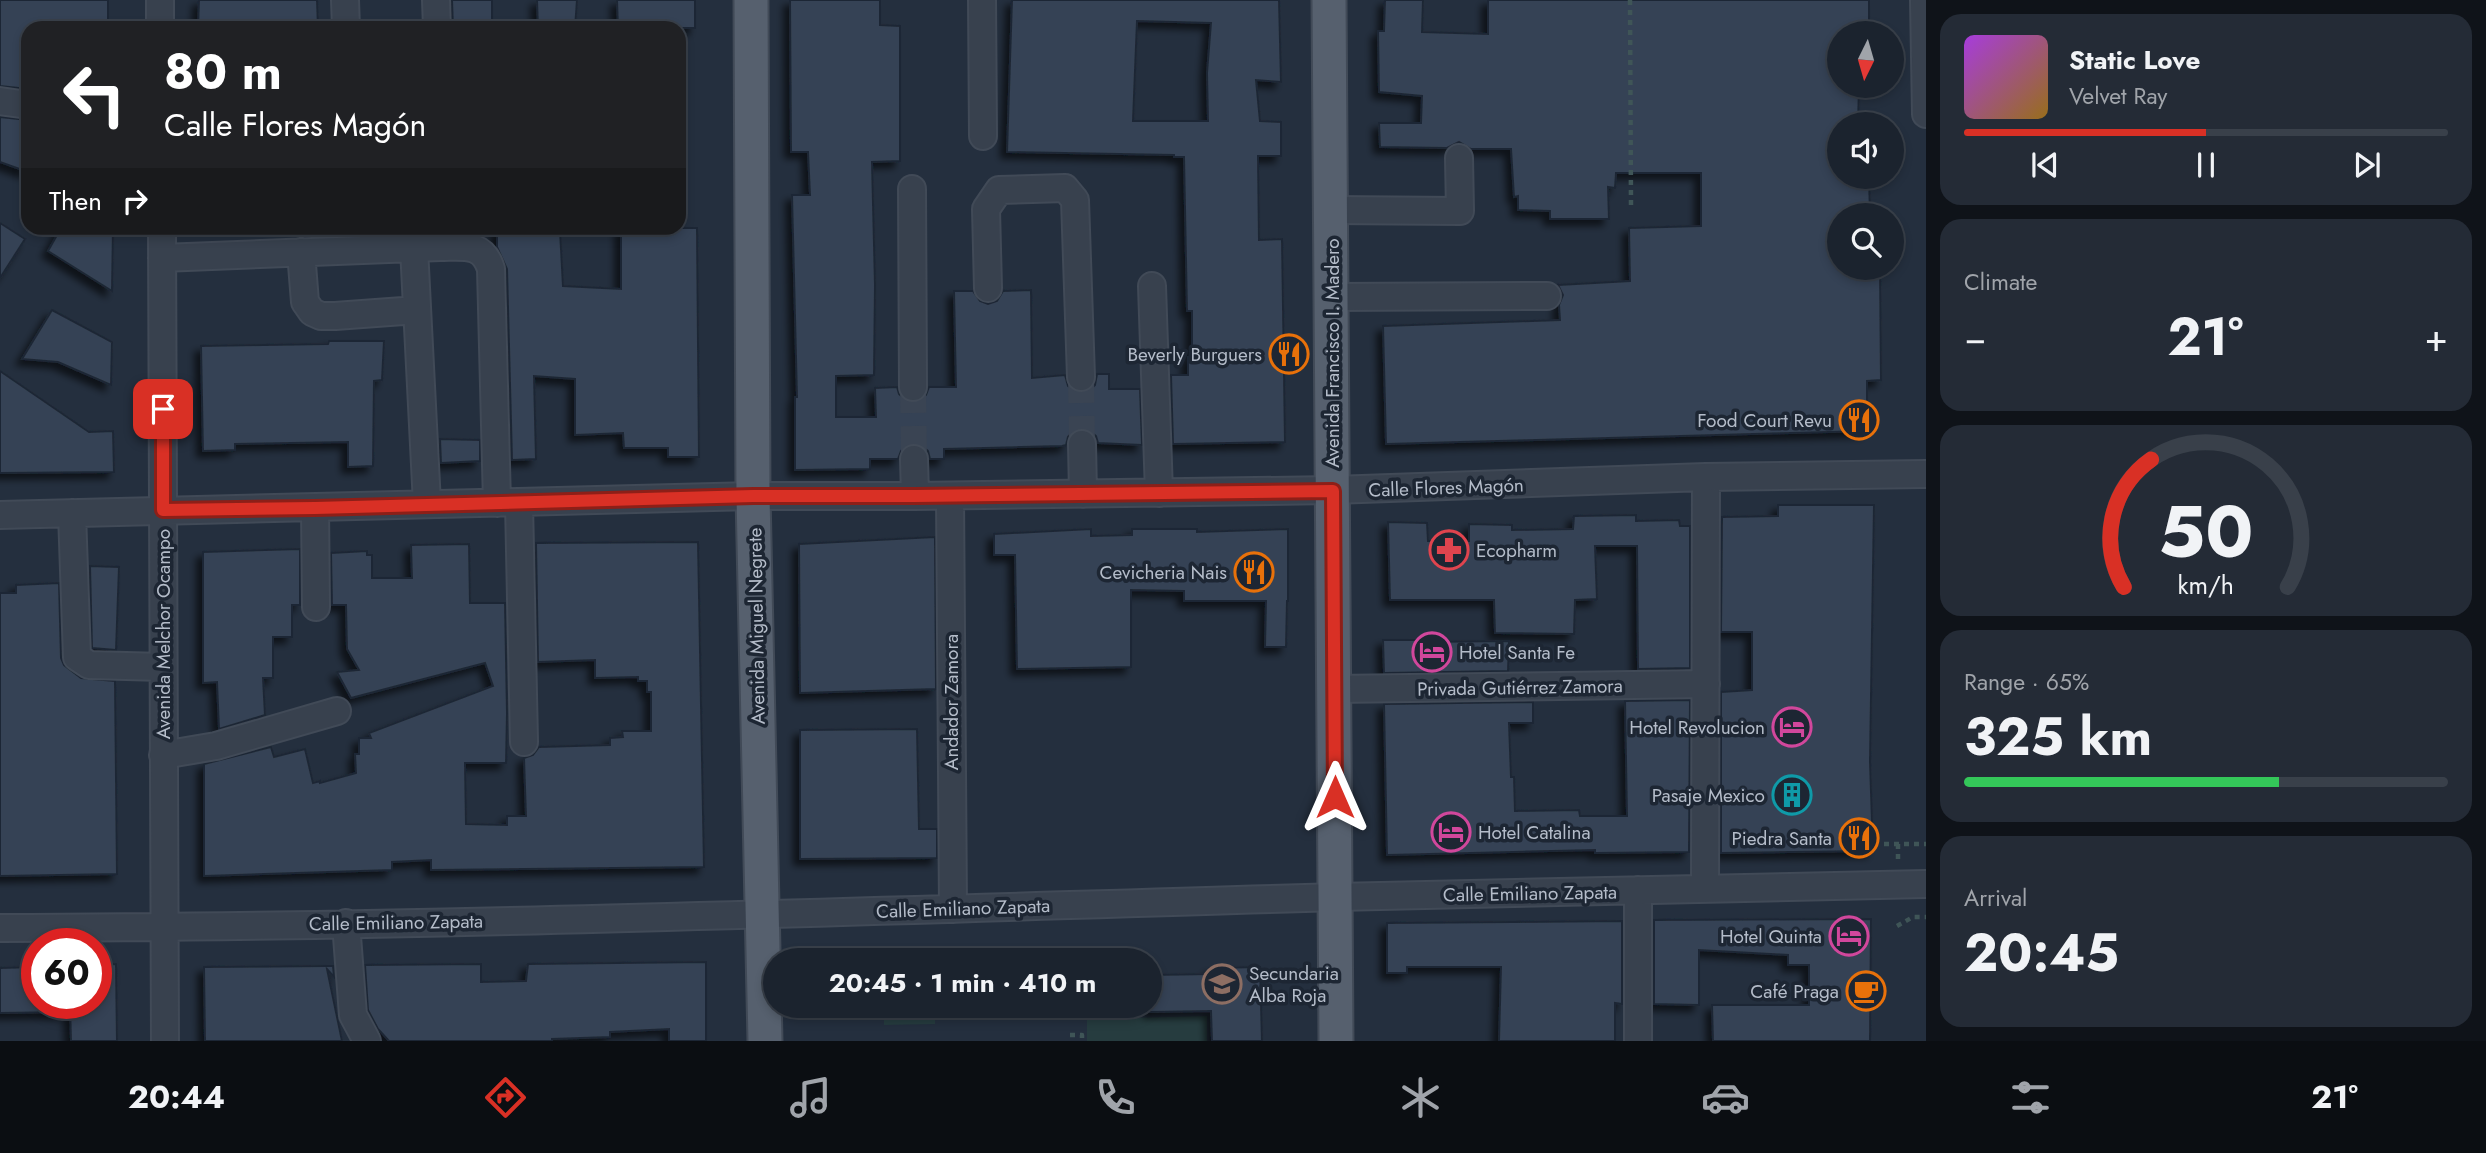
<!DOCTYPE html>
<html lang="en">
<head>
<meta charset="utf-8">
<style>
  body { margin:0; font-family:Jost,sans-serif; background:#242b36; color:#f1f3f6; height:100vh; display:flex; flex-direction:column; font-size:26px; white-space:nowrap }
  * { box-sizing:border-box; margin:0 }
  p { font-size:23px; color:#a0a4aa }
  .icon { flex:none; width:38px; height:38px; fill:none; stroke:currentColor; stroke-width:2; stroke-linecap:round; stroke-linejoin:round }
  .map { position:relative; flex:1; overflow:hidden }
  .side { display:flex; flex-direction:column; gap:14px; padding:14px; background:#0f1319; width:560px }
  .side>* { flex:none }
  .top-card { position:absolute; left:21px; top:21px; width:665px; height:214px; border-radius:21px; box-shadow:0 4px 10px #0003,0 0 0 2px #39404a; background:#202124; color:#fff; overflow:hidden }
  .needle { width:46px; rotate:185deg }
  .buttons { position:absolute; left:1827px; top:21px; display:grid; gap:14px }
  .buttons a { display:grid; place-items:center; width:77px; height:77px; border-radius:50%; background:#1b232e; box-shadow:0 4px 10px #0003,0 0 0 2px #39404a; font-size:35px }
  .speed { position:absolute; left:21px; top:928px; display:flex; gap:14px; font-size:35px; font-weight:700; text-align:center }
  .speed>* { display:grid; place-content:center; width:91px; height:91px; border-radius:50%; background:#1b232e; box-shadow:0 4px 10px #0003,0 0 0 2px #39404a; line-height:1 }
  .speed .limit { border:10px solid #d22; background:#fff; color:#111 }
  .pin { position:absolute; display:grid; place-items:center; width:60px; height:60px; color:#fff; margin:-30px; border-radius:14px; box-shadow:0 4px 10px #0006 }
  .me { position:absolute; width:77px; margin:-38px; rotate:0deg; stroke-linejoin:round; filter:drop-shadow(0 0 5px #0008) }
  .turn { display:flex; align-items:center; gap:24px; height:147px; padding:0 28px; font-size:32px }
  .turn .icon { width:91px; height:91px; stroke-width:2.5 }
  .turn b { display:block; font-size:49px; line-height:60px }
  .then { display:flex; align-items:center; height:66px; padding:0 28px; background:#0003; gap:14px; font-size:26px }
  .big { font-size:52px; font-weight:700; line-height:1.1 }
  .side .tile { flex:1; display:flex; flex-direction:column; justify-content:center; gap:10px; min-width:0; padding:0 24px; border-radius:21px; background:#242b36 }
  .side .dial { align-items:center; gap:0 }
  .dial svg { height:182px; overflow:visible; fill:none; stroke:#39404a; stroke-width:7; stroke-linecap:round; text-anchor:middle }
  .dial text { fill:#f1f3f6; stroke:none }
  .song { display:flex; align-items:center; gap:21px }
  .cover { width:84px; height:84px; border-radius:10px; background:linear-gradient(135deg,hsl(280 70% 55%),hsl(40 70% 35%)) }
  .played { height:7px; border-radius:4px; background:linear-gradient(90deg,#d93025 50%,#39404a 50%) }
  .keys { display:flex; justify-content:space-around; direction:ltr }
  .heat { display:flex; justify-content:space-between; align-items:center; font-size:38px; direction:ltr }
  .charge { height:10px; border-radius:5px; background:linear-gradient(90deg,#34c759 65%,#39404a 0) }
  .trip { position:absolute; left:763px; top:948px; width:399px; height:70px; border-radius:35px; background:#1b232e; box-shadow:0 4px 10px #0003,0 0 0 2px #39404a; font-weight:700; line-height:70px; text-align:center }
  .tab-bar { display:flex; height:112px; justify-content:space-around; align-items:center; background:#0b0e12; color:#a0a4aa }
  .tab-bar .icon { width:49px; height:49px }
  .tab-bar .active { color:#d93025 }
  .tab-bar b { font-size:32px; color:#f1f3f6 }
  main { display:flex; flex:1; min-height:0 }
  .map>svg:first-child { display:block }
  .green { fill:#263c3f }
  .building { fill:#364354; stroke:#1f2835; stroke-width:2; fill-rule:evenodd; filter:url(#shadow) }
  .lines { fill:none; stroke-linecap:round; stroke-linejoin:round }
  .minor-tunnel { stroke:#3a4453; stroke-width:26; stroke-dasharray:26 13; stroke-linecap:butt }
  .minor-casing { stroke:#414a57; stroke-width:30 }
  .major-casing { stroke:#414a57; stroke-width:37 }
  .path { stroke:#3f5557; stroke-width:4.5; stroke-dasharray:5 5; stroke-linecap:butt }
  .minor { stroke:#38414e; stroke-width:26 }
  .major { stroke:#56606e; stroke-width:33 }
  .route-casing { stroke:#8d1f18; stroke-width:18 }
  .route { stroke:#d93025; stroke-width:12 }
  .labels { text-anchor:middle; stroke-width:7; stroke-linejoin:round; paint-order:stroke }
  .street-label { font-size:19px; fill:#b4bcc9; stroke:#1d2633 }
  .poi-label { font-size:19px; fill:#b4bcc9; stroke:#1d2633; text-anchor:end }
</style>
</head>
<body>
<main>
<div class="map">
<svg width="1926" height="1041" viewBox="0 0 1926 1041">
  <defs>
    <filter id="shadow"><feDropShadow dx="-6" dy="6" stdDeviation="3.5" flood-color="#0009"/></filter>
  </defs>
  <rect width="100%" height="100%" fill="#242f3e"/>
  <path class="green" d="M 820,1006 L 873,1006 L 873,1016 L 820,1018 Z
    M 884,1006 L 935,1006 L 935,1024 L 884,1025 Z
    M 1207,1016 L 1207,1041 L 1087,1041 L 1087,1019 Z"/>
  <path class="building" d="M 0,0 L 108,0 L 108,28 L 28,28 L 28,89 L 0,86 Z
    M 199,0 L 317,0 L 318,28 L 198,28 Z
    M 452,0 L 492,0 L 492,28 L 453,28 Z
    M 537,0 L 577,0 L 575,28 L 538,28 Z
    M 617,0 L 695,0 L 695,28 L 618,28 Z
    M 790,0 L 880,0 L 880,25 L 900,26 L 900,161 L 872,162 L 875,285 L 874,375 L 836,376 L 836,417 L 876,417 L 875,388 L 897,387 L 899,394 L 905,400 L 914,403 L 920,401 L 926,395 L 929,387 L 956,387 L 954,291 L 973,291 L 980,301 L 988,304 L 997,301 L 1003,291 L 1031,290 L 1032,378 L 1065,375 L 1068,386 L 1074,391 L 1082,393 L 1090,390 L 1095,385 L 1097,374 L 1109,374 L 1109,389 L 1140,389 L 1142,445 L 1098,443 L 1096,436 L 1090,431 L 1081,428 L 1073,431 L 1068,437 L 1066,445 L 1062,446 L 944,449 L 944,459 L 930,459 L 928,451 L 922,446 L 913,443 L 905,446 L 901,451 L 898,459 L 870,459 L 870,469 L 795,470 L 795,397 L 797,397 L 792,195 L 810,195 L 808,152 L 791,152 Z
    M 1012,0 L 1279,0 L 1281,82 L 1256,80 L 1260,121 L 1281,122 L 1281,156 L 1258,156 L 1259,240 L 1282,239 L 1285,442 L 1173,444 L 1171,375 L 1188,375 L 1188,357 L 1192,357 L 1192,311 L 1187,311 L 1184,157 L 1174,157 L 1174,155 L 1007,152 ZM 1137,21 L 1211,23 L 1207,73 L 1208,121 L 1133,121 Z
    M 1385,0 L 1423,0 L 1422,32 L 1488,34 L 1488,0 L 1869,0 L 1869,33 L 1839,33 L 1839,86 L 1859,86 L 1858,124 L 1839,124 L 1839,177 L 1869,177 L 1870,215 L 1839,215 L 1839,268 L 1880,268 L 1881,380 L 1867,381 L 1867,431 L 1386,444 L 1383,326 L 1560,320 L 1559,305 L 1563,295 L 1558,285 L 1630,281 L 1629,228 L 1701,226 L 1701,173 L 1616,173 L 1615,188 L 1608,187 L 1609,219 L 1550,219 L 1550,211 L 1518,210 L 1518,196 L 1514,197 L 1511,149 L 1471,149 L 1459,142 L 1447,148 L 1380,147 L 1379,123 L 1421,123 L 1422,96 L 1379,92 L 1378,31 L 1384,31 Z
    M 0,117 L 28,120 L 28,172 L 0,162 Z
    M 0,223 L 25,239 L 0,278 Z
    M 61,228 L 113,228 L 112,291 L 48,251 Z
    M 497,228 L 532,228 L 532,234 L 560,231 L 563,286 L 621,289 L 621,228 L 697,228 L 699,457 L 668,457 L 668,448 L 624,448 L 623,433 L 575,435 L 575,379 L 534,376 L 536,459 L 512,460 L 507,269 L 497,247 Z
    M 52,310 L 112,342 L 111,385 L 58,362 L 22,359 Z
    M 329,341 L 384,341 L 382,380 L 374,381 L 373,466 L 348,467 L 348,442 L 235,444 L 235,450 L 203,451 L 201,346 L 328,344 Z
    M 0,371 L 89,432 L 113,431 L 114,472 L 0,473 Z
    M 440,439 L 480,440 L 480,461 L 441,463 Z
    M 1778,505 L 1874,505 L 1870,762 L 1873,851 L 1721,853 L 1721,692 L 1752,690 L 1752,632 L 1721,632 L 1722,517 L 1778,516 Z
    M 1636,515 L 1636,521 L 1679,520 L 1680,526 L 1690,526 L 1690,668 L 1638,669 L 1637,546 L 1595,546 L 1597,599 L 1575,600 L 1574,634 L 1495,633 L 1494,600 L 1390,600 L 1388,522 L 1427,523 L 1428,541 L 1469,541 L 1469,524 L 1512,525 L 1512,530 L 1573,529 L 1574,516 Z
    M 1091,529 L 1091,536 L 1132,535 L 1132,529 L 1197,529 L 1197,532 L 1288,529 L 1288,601 L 1287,601 L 1286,647 L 1265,647 L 1266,601 L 1184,601 L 1184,591 L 1131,590 L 1131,667 L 1017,669 L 1015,555 L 994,555 L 994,534 Z
    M 935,537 L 936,689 L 800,693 L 799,544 Z
    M 698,542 L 704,867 L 431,870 L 431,860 L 392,862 L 392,870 L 204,876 L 204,764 L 271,747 L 274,757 L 305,749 L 313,783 L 320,781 L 320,783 L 356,773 L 355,754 L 359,754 L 359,738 L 371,738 L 369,733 L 493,686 L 485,663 L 351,698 L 337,672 L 359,670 L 347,649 L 346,605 L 332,605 L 331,553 L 367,551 L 367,555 L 372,555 L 372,578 L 412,578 L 411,545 L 469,544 L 470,603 L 505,603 L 507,713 L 506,763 L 465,763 L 466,824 L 507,825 L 507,816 L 526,816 L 524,758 L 533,755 L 539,747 L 610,745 L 610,738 L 623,737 L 622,731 L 651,731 L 651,692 L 647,692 L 647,681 L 638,681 L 638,677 L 595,678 L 595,660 L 538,662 L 536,543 Z
    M 300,549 L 300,605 L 292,605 L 292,637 L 273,637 L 273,678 L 263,678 L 265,715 L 219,729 L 217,682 L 203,683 L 203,552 Z
    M 90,566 L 119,567 L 116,650 L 92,648 Z
    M 59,583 L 61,658 L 64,665 L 81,678 L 115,681 L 117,874 L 0,876 L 0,593 L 16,593 L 16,585 Z
    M 1383,640 L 1415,640 L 1415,642 L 1509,641 L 1508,671 L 1384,673 Z
    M 1690,700 L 1689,852 L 1595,853 L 1595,850 L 1387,855 L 1384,704 L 1533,702 L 1533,723 L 1509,723 L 1511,777 L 1514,777 L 1515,811 L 1579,810 L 1580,816 L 1627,816 L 1625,701 Z
    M 917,729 L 919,829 L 937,829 L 937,858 L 800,859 L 800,730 Z
    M 1871,919 L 1870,1041 L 1713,1041 L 1712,1005 L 1809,1005 L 1809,965 L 1788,965 L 1788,955 L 1699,950 L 1699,1005 L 1654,1004 L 1654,920 Z
    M 1622,921 L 1622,1004 L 1615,1003 L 1615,1041 L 1499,1041 L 1501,967 L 1407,967 L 1407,973 L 1387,973 L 1387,923 Z
    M 706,962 L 706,1041 L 669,1041 L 669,1029 L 610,1032 L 610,1037 L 552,1039 L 552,1041 L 389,1041 L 378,1029 L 368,1010 L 365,965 L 481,964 L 481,982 L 526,981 L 528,964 Z
    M 116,964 L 117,1041 L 71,1041 L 70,1003 L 96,1003 L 96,965 Z
    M 327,966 L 333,966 L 334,977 L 327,969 L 342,1041 L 205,1041 L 204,967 Z
    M 35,967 L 37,1003 L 61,1003 L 67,1012 L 0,1013 L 0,968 Z
    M 1260,967 L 1262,1041 L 1212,1041 L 1211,1011 L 1150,1012 L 1150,975 L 1211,974 L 1210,968 Z"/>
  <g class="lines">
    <path class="minor-tunnel" d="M 1081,377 L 1082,444
      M 913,387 L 914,459"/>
    <g class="minor-casing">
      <path id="minor" d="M 160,0 L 160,28
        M 345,0 L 346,28
        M 436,0 L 437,28
        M 982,0 L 983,136
        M 1924,0 L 1926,114
        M 0,101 L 28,105
        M 912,189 L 913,387
        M 1331,210 L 1460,211 L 1459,158
        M 162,228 L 165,1041
        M 414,248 L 427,504
        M 301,252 L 305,302 L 312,312 L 321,316 L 335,316 L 417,310
        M 162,258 L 440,247 C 463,247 483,242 491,269 L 497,503
        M 1152,286 L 1159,493
        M 988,288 L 986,209 L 999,190 L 1065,188 L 1075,200 L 1081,377
        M 1332,297 L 1547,296
        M 1082,444 L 1083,494
        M 914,459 L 915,496
        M 950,496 L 953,909
        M 519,503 L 524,742
        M 315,508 L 316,607
        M 72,513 L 77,657 L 89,665 L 163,667
        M 0,515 L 753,496 L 915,496 L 1333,490 L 1706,477 L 1926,474
        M 1334,689 L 1706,684
        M 163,755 L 216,746 L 337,711
        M 1705,889 L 1706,477
        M 346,923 L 353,1015 L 367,1041
        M 0,928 C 445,927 891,910 1336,897 C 1532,891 1729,890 1926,884
        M 1638,1041 L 1638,890"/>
    </g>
    <g class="major-casing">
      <path id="major" d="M 751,0 L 753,496 L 765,1041
        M 1329,0 L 1336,1041"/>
    </g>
    <path class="path" d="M 1630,0 L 1631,205
      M 1884,844 L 1926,844
      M 1898,844 L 1898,860
      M 1897,926 L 1913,917 L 1926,917
      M 1070,1035 L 1082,1035 L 1082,1041"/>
    <use href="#minor" class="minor"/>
    <use href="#major" class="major"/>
  </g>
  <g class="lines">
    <g class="route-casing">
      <path id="route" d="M 163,409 L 163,510 L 315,508 L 753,496 L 915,496 L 1333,491 L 1335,797"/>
    </g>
    <use href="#route" class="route"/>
  </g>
  <defs>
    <g id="restaurant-ring" transform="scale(2.0125)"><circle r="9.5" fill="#1d2633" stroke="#e8710a" stroke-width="1.5"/><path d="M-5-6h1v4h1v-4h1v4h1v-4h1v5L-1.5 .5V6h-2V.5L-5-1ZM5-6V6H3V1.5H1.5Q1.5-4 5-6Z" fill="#e8710a"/></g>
    <g id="pharmacy-ring" transform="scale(2.0125)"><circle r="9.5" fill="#1d2633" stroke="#e0444e" stroke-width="1.5"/><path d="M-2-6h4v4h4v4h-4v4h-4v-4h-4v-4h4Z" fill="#e0444e"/></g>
    <g id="hotel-ring" transform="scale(2.0125)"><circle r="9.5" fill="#1d2633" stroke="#d1479c" stroke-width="1.5"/><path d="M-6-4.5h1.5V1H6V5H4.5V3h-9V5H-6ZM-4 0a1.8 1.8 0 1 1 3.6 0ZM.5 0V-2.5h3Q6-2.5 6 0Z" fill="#d1479c"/></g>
    <g id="building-ring" transform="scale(2.0125)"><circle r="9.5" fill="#1d2633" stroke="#0f9aa8" stroke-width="1.5"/><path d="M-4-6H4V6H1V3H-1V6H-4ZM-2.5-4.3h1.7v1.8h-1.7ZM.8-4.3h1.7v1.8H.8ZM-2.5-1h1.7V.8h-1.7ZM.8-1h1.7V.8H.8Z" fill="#0f9aa8"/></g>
    <g id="school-ring" transform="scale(2.0125)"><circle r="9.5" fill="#1d2633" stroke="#8d6e63" stroke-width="1.5"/><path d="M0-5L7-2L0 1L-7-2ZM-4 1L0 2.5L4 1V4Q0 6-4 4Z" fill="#8d6e63"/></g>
    <g id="cafe-ring" transform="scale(2.0125)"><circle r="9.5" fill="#1d2633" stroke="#e8710a" stroke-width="1.5"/><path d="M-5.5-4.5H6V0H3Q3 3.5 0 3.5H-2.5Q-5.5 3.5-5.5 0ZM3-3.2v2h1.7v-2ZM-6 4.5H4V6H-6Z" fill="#e8710a"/></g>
  </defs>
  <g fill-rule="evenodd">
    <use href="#restaurant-ring" x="1289" y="354"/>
    <use href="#restaurant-ring" x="1859" y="420"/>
    <use href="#pharmacy-ring" x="1449" y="550"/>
    <use href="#restaurant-ring" x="1254" y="572"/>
    <use href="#hotel-ring" x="1432" y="652"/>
    <use href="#hotel-ring" x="1792" y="727"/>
    <use href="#building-ring" x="1792" y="795"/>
    <use href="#hotel-ring" x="1451" y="832"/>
    <use href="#restaurant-ring" x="1859" y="838"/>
    <use href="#hotel-ring" x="1849" y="936"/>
    <use href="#school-ring" x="1222" y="984"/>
    <use href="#cafe-ring" x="1866" y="991"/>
  </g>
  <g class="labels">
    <g class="street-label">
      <text transform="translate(1332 353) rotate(-90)" y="7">Avenida Francisco I. Madero</text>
      <text transform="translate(1446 487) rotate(-2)" y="7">Calle Flores Magón</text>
      <text transform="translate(756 626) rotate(-91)" y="7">Avenida Miguel Negrete</text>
      <text transform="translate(163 634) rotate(-90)" y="7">Avenida Melchor Ocampo</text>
      <text transform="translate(1520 687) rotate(-1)" y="7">Privada Gutiérrez Zamora</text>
      <text transform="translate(951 702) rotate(-90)" y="7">Andador Zamora</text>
      <text transform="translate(1530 893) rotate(-1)" y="7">Calle Emiliano Zapata</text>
      <text transform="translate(963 908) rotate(-2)" y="7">Calle Emiliano Zapata</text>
      <text transform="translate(396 922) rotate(-1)" y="7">Calle Emiliano Zapata</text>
    </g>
    <g class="poi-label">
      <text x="1262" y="361">Beverly Burguers</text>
      <text x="1832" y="427">Food Court Revu</text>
      <text x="1476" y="557" text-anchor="start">Ecopharm</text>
      <text x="1227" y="579">Cevicheria Nais</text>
      <text x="1459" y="659" text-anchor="start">Hotel Santa Fe</text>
      <text x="1765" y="734">Hotel Revolucion</text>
      <text x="1765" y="802">Pasaje Mexico</text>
      <text x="1478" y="839" text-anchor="start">Hotel Catalina</text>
      <text x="1832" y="845">Piedra Santa</text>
      <text x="1822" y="943">Hotel Quinta</text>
      <text x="1249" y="980" text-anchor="start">Secundaria<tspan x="1249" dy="22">Alba Roja</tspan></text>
      <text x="1839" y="998">Café Praga</text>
    </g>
  </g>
</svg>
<div class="buttons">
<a><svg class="needle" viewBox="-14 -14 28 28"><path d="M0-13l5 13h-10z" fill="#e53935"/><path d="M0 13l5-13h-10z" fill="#a0a4aa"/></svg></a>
<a><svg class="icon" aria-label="sound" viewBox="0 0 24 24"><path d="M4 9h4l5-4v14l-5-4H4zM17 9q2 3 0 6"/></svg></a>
<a><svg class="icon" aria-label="search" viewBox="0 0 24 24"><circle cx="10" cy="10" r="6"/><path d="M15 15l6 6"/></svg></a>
</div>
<div class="speed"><div class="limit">60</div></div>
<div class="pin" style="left:163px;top:409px;background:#d93025"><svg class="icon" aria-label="arrive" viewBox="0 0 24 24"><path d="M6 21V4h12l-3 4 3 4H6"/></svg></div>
<svg class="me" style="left:1335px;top:797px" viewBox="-20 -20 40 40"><path d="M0-17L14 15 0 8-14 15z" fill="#d93025" stroke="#fff" stroke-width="4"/></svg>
<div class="trip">20:45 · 1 min · 410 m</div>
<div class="top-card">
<div class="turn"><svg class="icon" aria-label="left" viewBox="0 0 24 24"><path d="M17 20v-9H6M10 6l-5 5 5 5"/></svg><div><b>80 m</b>Calle Flores Magón</div></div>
<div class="then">Then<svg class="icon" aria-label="right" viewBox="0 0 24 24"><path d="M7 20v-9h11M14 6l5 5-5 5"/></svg></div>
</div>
</div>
<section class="side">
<div class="tile">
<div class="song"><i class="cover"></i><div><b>Static Love</b><p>Velvet Ray</p></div></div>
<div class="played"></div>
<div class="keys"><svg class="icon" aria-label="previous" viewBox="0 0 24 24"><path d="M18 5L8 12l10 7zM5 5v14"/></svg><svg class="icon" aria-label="pause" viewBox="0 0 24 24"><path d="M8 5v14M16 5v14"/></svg><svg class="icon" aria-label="next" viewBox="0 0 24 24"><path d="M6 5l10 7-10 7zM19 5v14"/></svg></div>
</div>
<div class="tile"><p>Climate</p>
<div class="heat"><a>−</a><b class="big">21°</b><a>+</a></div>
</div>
<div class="tile dial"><svg viewBox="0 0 100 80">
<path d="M14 69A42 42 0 1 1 86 69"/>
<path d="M14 69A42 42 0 0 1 26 13" stroke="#d93025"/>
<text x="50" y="56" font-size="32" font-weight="700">50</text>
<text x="50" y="72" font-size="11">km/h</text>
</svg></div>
<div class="tile"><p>Range · 65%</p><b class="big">325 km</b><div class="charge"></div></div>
<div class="tile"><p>Arrival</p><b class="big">20:45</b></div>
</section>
</main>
<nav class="tab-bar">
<b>20:44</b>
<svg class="icon active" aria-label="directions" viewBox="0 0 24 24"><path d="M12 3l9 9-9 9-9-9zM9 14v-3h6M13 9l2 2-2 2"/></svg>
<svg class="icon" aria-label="music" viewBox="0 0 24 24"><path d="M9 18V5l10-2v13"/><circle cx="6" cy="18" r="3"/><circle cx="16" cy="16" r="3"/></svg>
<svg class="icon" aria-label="phone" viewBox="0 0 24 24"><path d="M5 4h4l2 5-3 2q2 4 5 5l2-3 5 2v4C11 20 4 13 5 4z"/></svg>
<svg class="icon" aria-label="climate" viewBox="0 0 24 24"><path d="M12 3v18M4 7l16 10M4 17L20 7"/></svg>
<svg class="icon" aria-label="car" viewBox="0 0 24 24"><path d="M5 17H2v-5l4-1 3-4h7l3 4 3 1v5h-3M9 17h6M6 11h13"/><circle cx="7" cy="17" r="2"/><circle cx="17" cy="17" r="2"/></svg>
<svg class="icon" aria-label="filters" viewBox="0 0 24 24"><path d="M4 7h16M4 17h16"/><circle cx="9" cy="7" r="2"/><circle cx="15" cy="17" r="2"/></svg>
<b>21°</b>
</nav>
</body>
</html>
